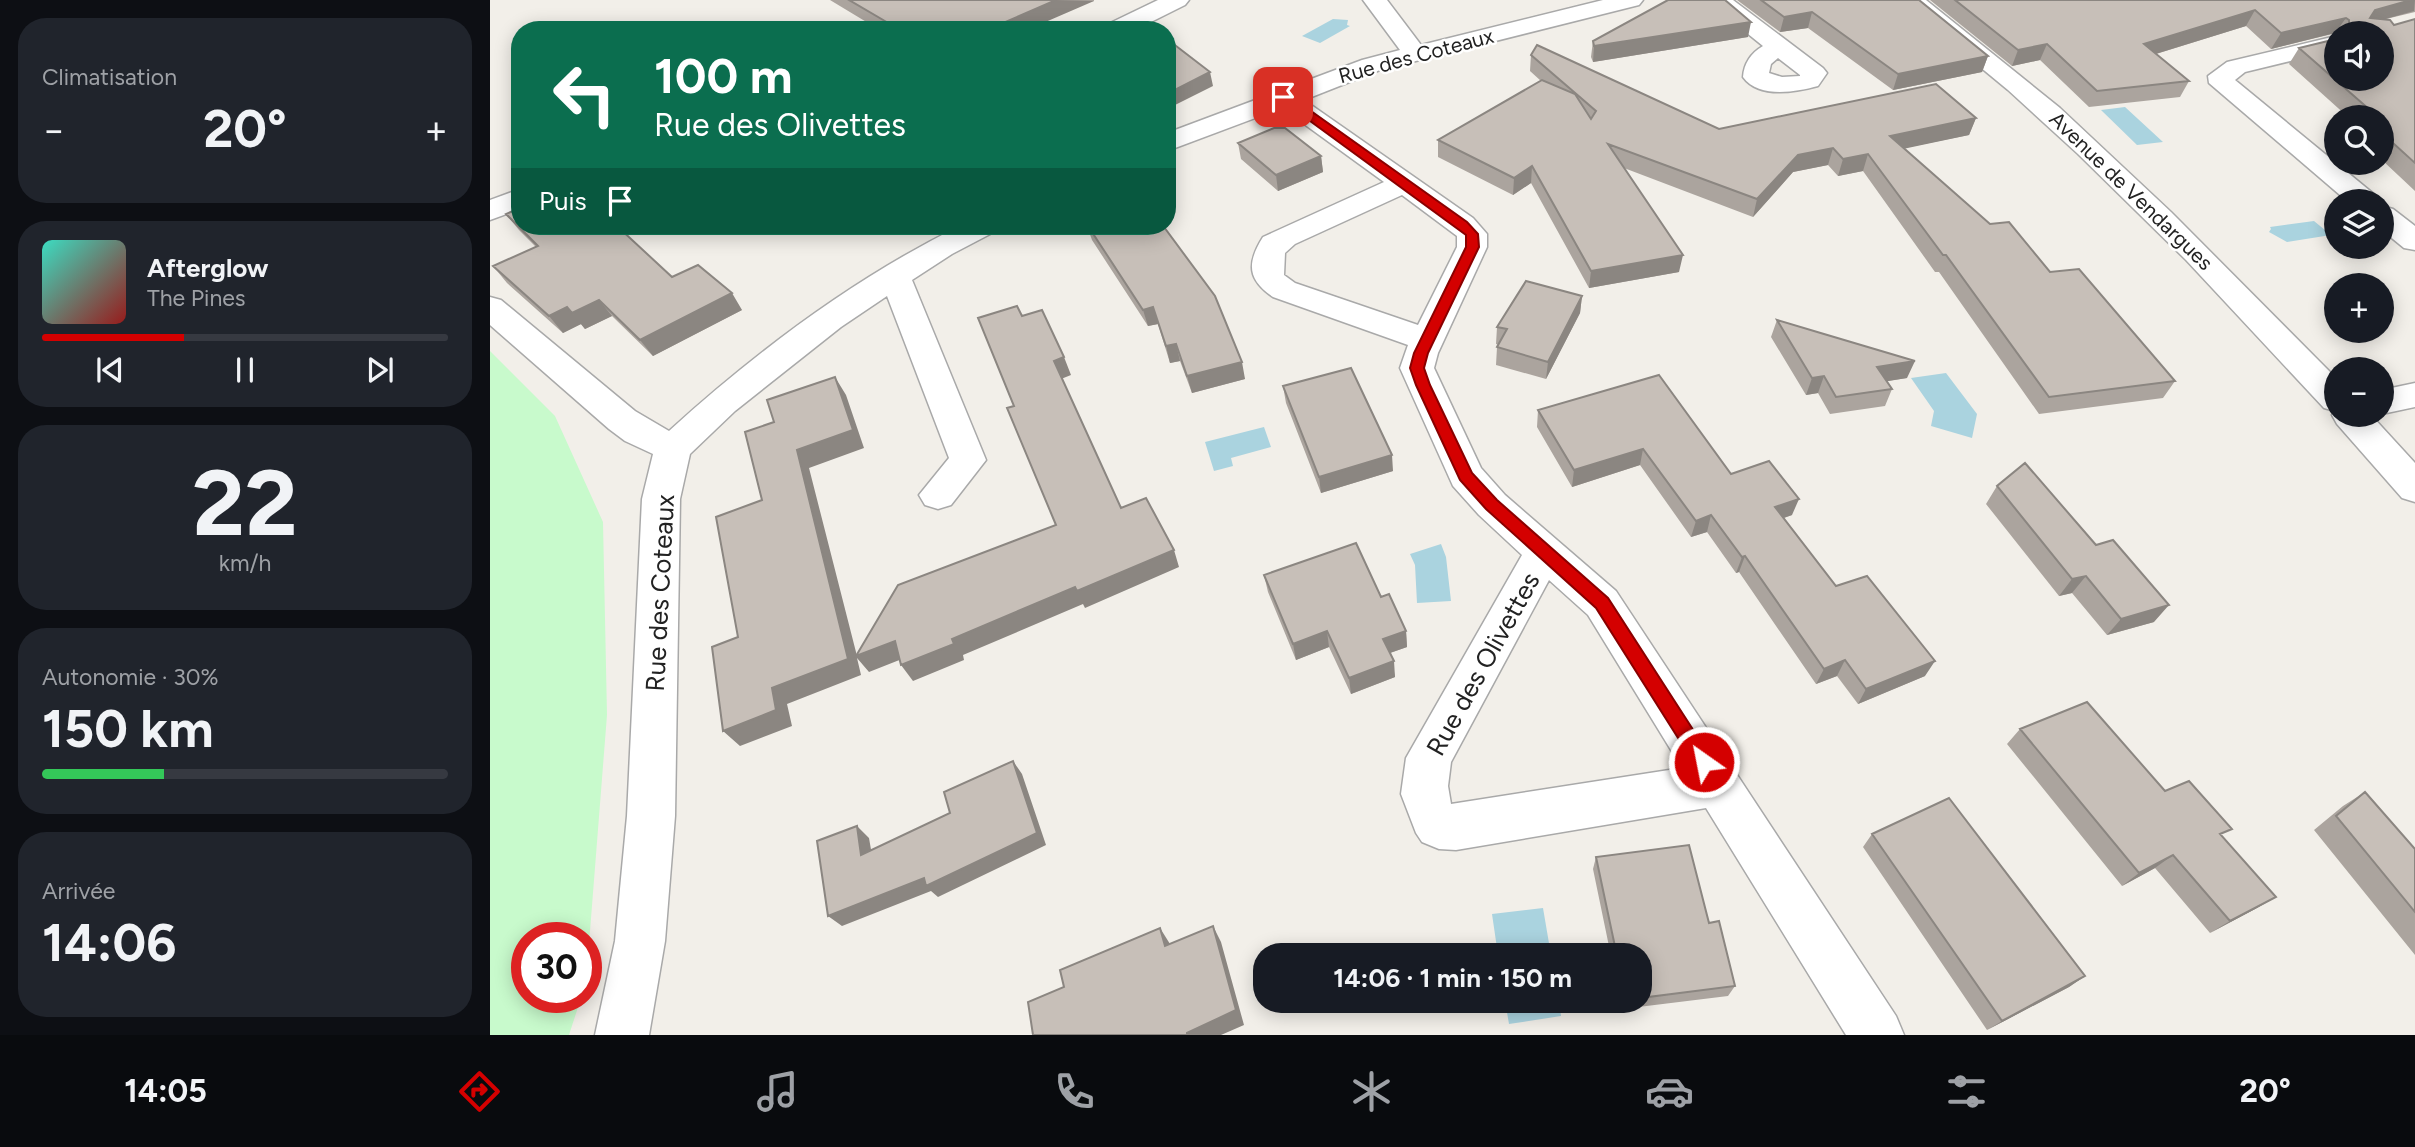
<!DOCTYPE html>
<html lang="fr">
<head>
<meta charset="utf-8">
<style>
  body { margin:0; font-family:Figtree,sans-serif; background:#20242c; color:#f1f3f6; height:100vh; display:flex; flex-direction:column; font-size:26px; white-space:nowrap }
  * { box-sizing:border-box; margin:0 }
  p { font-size:23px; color:#9ea1a6 }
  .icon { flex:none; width:38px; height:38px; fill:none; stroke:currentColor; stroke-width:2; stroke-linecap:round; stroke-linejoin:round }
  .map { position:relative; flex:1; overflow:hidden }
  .sheet { display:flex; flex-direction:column; gap:18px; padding:18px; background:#0d0f14; width:490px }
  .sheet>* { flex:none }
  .guide { position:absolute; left:21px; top:21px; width:665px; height:214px; border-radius:28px; box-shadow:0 4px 18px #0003; background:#0b6e4f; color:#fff; overflow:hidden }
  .buttons { position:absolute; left:1834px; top:21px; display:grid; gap:14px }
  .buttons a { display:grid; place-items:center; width:70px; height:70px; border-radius:50%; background:#171b24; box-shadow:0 4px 18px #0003; font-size:35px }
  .speed { position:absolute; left:21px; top:922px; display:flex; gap:14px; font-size:35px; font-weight:700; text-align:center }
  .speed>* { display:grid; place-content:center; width:91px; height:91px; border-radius:50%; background:#171b24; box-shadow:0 4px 18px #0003; line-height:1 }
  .speed .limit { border:10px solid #d22; background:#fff; color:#111 }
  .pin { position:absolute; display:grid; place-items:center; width:60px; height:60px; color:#fff; margin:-30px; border-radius:14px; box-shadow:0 4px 10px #0006 }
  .me { position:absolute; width:77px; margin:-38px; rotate:327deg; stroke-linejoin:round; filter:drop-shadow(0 0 5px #0008) }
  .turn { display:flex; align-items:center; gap:24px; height:147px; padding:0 28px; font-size:32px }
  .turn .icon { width:91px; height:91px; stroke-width:2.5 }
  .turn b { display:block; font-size:49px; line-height:60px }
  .then { display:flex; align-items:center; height:66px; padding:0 28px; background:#0003; gap:14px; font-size:26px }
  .big { font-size:52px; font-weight:700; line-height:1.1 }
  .sheet .widget { flex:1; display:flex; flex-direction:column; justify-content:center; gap:10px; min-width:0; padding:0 24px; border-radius:28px; background:#20242c }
  .sheet .dial { align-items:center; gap:0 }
  .dial b { font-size:91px; line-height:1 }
  .song { display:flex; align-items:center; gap:21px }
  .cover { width:84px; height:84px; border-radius:10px; background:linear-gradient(135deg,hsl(170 70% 55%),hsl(0 70% 35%)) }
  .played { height:7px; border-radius:4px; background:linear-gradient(90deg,#d40000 35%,#363941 35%) }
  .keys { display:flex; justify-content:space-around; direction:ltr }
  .heat { display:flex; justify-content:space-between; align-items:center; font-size:38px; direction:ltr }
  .charge { height:10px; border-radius:5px; background:linear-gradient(90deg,#34c759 30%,#363941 0) }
  .trip { position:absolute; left:763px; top:943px; width:399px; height:70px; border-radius:28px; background:#171b24; box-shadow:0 4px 18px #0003; font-weight:700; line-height:70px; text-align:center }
  .tab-bar { display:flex; height:112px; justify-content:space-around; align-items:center; background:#090b0e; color:#9ea1a6 }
  .tab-bar .icon { width:49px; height:49px }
  .tab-bar .on { color:#d40000 }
  .tab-bar b { font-size:32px; color:#f1f3f6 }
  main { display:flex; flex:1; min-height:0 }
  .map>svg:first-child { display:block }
  .park { fill:#c8facc }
  .water { fill:#aad3df }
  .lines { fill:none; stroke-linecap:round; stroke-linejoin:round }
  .minor-casing { stroke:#a9a9a9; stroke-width:3 }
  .minor { fill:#fff; fill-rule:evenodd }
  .wall { fill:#aba49e }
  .shaded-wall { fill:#8b8681 }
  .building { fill:#c7bfb8; stroke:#8b8681; stroke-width:2 }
  .route { fill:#d40000; stroke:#8a0000; stroke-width:2 }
  .labels { text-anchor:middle; stroke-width:5; stroke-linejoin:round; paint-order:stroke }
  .far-street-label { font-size:21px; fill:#222; stroke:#fff }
  .street-label { font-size:26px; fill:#222; stroke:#fff }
</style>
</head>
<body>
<main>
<section class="sheet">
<div class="widget"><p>Climatisation</p>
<div class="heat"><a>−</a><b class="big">20°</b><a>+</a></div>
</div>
<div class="widget">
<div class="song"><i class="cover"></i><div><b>Afterglow</b><p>The Pines</p></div></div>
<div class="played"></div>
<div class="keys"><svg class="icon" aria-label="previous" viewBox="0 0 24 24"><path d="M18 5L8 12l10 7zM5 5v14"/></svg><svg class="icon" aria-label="pause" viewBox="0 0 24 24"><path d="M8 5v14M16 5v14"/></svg><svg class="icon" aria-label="next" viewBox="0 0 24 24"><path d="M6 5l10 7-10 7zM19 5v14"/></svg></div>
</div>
<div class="widget dial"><b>22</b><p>km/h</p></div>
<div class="widget"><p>Autonomie · 30%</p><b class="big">150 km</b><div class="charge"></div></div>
<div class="widget"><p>Arrivée</p><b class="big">14:06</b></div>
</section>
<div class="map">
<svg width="1925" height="1035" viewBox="0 0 1925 1035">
  <rect width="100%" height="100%" fill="#f2efe9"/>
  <path class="park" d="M 0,351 L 65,416 L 113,522 L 117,715 L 96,982 L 96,938 L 37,938 L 37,998 L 91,998 L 79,1035 L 0,1035 Z"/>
  <path class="water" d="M 843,19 L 858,20 L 857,25 L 860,26 L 830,43 L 812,36 Z
    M 1635,107 L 1673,142 L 1647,145 L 1611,110 Z
    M 1824,221 L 1841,235 L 1797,242 L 1779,232 L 1781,229 L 1780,227 Z
    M 1456,373 L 1487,414 L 1482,438 L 1441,426 L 1444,411 L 1421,378 Z
    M 774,427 L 781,447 L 741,458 L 743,466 L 724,471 L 715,442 Z
    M 951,544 L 956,557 L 961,601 L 927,603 L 925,565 L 920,554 Z
    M 1053,908 L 1061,955 L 1008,955 L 1002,914 Z
    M 1015,1001 L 1069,1001 L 1071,1016 L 1019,1024 Z"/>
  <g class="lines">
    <g class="minor-casing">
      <path id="minor" d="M 668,0 L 699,0 L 695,5 L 645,30 L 613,30 L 616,25 Z
        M 873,0 L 897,0 L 931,45 L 1113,0 L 1153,0 L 1149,5 L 890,70 L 814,100 L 983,218 L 997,234 L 997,247 L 948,353 L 944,368 L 991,468 L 1015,495 L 1126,591 L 1406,1016 L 1414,1035 L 1356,1035 L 1216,808 L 966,850 L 949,849 L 932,842 L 926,833 L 911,794 L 916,758 L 1032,555 L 989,515 L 963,486 L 910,368 L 918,345 L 783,297 C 758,280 756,264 773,237 L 894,182 L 792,108 L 677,151 L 677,133 L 872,60 L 910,50 ZM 912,195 L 967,236 L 967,247 L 928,325 L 805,283 L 794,275 L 795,253 L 805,244 ZM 1059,580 L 1098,615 L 1192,768 L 961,804 L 958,786 L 961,762 Z
        M 1216,0 L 1243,0 L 1333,68 L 1337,73 L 1328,86 C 1306,92 1269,99 1253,77 C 1254,63 1261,53 1273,46 ZM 1288,58 L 1310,75 L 1310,76 L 1292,77 L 1279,73 L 1281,64 Z
        M 1409,0 L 1436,0 L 1570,108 L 1681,212 L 1846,378 L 1846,415 L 1881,415 L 1925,463 L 1925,502 L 1912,498 L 1847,424 L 1842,415 L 1845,411 L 1834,408 L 1696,260 L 1588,154 L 1518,90 Z
        M 1846,36 L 1846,50 L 1755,72 L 1745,80 L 1885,195 L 1889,201 L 1857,201 L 1719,83 L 1718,76 L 1737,62 Z
        M 30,189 L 30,209 L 0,220 L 0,200 Z
        M 1892,206 L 1903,209 L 1925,226 L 1925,250 L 1914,248 L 1892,230 Z
        M 470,226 L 508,226 L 504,232 L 462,254 L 422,280 L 496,460 L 461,505 L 448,509 L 435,505 L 429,495 L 459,458 L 397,296 L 351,327 L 245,411 L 200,454 L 190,499 L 185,816 L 175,941 L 159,1035 L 105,1035 L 125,941 L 137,816 L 152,499 L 163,454 L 135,441 L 119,429 L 0,325 L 0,297 L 11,300 L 145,411 L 179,431 C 266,352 364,278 470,226 Z
        M 1925,383 L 1925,407 L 1892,414 L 1892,390 Z"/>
    </g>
    <use href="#minor" class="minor"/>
  </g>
  <path class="wall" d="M 340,0 L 604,0 L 604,1 L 388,29 Z
    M 1247,0 L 1429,0 L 1498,56 L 1492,72 L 1403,90 L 1318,28 L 1290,32 Z
    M 1440,0 L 1925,0 L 1925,12 L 1896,19 L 1904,25 L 1925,19 L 1925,191 L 1892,160 L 1892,117 L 1858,117 L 1799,64 L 1809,48 L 1892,33 L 1846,33 L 1781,49 L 1756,26 L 1666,54 L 1699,81 L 1690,97 L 1599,107 L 1550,60 L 1522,66 Z
    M 1258,37 L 1103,62 L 1101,57 L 1103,41 Z
    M 1041,55 L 1229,129 L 1486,118 L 1479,135 L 1414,148 L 1500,224 L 1560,272 L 1685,381 L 1673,398 L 1549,414 L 1449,272 L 1445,272 L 1373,171 L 1348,176 L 1338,165 L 1303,172 L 1263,217 L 1134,168 L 1189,272 L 1099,288 L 1041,183 L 1023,195 L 948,157 L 948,140 L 1051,81 L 1040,71 Z
    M 748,143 L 831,156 L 833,172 L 788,191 L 751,159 Z
    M 16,214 L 182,277 L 252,310 L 163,356 L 122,316 L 95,329 L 91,324 L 73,333 L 17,283 L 3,266 L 46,247 L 29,230 Z
    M 597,226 L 672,226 L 755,379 L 702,393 L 690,361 L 680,363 L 668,324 L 658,326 L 602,240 Z
    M 1092,296 L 1090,313 L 1056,379 L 1006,365 L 1007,347 L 1009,345 L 1006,344 L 1007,327 Z
    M 1287,320 L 1417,378 L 1397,381 L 1402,389 L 1395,406 L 1340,414 L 1328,393 L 1316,395 L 1281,337 Z
    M 793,386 L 903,471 L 831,493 L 796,403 Z
    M 1048,410 L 1241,474 L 1302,515 L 1294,518 L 1346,586 L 1435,676 L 1368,704 L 1347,676 L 1326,684 L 1249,572 L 1246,573 L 1217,532 L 1201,537 L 1150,465 L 1082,487 L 1047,427 Z
    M 1507,486 L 1606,545 L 1664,622 L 1617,635 L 1582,593 L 1569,596 L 1496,504 Z
    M 774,575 L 891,597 L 916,631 L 917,647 L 900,653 L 905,677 L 861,694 L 839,647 L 806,660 L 778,592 Z
    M 1530,729 L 1675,791 L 1732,836 L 1786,897 L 1765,909 L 1720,933 L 1665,868 L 1632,886 L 1517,744 Z
    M 1875,792 L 1925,849 L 1925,955 L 1824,830 L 1853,806 Z
    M 1382,834 L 1595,976 L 1579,987 L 1497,1030 L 1373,847 Z
    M 1106,857 L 1219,923 L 1245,986 L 1238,996 L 1132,1009 L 1131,1001 L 1150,1001 L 1150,956 L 1121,956 L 1103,869 Z"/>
  <path class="shaded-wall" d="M 566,0 L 604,1 L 537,30 L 497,30 Z
    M 1921,0 L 1925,0 L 1924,11 L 1874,25 L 1885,10 Z
    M 1765,10 L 1756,26 L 1646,60 L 1654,44 Z
    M 1322,12 L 1318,28 L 1290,32 L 1294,17 Z
    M 1856,18 L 1845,33 L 1781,49 L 1791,33 Z
    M 1261,22 L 1258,37 L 1103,62 L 1104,46 Z
    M 1557,44 L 1550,60 L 1522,66 L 1528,50 Z
    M 1498,56 L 1492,72 L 1403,90 L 1408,74 Z
    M 720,72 L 723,86 L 677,109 L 677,94 Z
    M 1486,118 L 1479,135 L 1394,153 L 1400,136 Z
    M 1343,148 L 1338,165 L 1303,172 L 1263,217 L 1267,199 L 1308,155 Z
    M 1378,154 L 1373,171 L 1348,176 L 1353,159 Z
    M 831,156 L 833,172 L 788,191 L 786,175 Z
    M 1042,166 L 1041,183 L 1023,195 L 1024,178 Z
    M 1193,255 L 1189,272 L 1099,288 L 1101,271 Z
    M 242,293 L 252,310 L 163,356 L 150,340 Z
    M 1092,296 L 1090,313 L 1056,379 L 1058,362 Z
    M 109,300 L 122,316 L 95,329 L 82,313 Z
    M 77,307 L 91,324 L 73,333 L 59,316 Z
    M 663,307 L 668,324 L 658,326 L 653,310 Z
    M 686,344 L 690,361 L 680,363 L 676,346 Z
    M 574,357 L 581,375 L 571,379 L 564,361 Z
    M 1425,361 L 1417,378 L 1380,384 L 1387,367 Z
    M 752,362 L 755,379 L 702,393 L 697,376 Z
    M 1334,376 L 1328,393 L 1316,395 L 1322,378 Z
    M 345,377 L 356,395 L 374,448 L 319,468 L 367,656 L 405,641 L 417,657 L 379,672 L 367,658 L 371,675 L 297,704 L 302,726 L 250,746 L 233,731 L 282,688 L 307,450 Z
    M 1153,449 L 1150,465 L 1082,487 L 1084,470 Z
    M 902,455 L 903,471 L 831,493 L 829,477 Z
    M 1309,499 L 1302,515 L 1279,523 L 1285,507 Z
    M 1221,515 L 1217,532 L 1201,537 L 1206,521 Z
    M 684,550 L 689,567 L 595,608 L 593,604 L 473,655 L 474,660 L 423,681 L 411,665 L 462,639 L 585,587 Z
    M 1255,556 L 1249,572 L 1246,573 L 1252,557 Z
    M 1596,576 L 1582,593 L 1569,596 L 1582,579 Z
    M 1679,605 L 1664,622 L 1617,635 L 1631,619 Z
    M 837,631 L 839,647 L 806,660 L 803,644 Z
    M 916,631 L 917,647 L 894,655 L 893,639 Z
    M 1355,660 L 1347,676 L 1326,684 L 1334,669 Z
    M 904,661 L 905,677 L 861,694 L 859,678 Z
    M 1445,661 L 1435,676 L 1368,704 L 1376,689 Z
    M 523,761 L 532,774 L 556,845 L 448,897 L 441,891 L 352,926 L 338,916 Z
    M 367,826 L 379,838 L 384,867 L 371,855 Z
    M 1683,855 L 1665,868 L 1632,886 L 1649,873 Z
    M 1786,897 L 1765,909 L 1720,933 L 1740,921 Z
    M 723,926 L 731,942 L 754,1025 L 731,1035 L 697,1035 L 697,1033 Z
    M 670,928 L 680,944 L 675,946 Z
    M 1595,976 L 1579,987 L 1497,1030 L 1512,1021 Z"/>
  <path class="building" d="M 359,0 L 566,0 L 497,30 L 386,30 L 400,24 Z
    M 1178,0 L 1235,0 L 1261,22 L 1104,46 L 1103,41 Z
    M 1271,0 L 1429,0 L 1498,56 L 1408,74 L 1322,12 L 1294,17 Z
    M 1465,0 L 1921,0 L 1885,10 L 1880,18 L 1900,20 L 1904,25 L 1925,19 L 1925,163 L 1892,133 L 1892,117 L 1888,117 L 1809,48 L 1846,39 L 1846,79 L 1892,79 L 1892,33 L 1859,33 L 1859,20 L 1856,18 L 1791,33 L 1765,10 L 1654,44 L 1699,81 L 1607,91 L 1557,44 L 1528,50 Z
    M 677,39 L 720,72 L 677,94 Z
    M 1047,45 L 1229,129 L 1446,84 L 1486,118 L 1400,136 L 1500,224 L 1519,222 L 1560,272 L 1589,269 L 1685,381 L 1559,397 L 1456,255 L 1453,255 L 1378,154 L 1353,159 L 1343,148 L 1308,155 L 1267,199 L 1118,144 L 1193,255 L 1101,271 L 1042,166 L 1024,178 L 948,140 L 1052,80 L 1085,94 L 1101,119 L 1106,111 L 1041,55 Z
    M 784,128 L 795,128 L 831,156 L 786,175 L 748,143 Z
    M 30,208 L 30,226 L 127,226 L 182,277 L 208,265 L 242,293 L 150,340 L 109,300 L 82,313 L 77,307 L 59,316 L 3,266 L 48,246 L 16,214 Z
    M 598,226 L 672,226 L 674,227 L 725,296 L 752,362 L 697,376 L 686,344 L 676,346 L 663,307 L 653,310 Z
    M 1036,281 L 1092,296 L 1058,362 L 1007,347 L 1017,329 L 1007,327 Z
    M 527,306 L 532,316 L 552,310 L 574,357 L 564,361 L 631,508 L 656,498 L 684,550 L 587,591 L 585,587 L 462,639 L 464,644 L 411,665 L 405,641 L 366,656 L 408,585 L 566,525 L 517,408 L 524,406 L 488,318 Z
    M 1287,320 L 1334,334 L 1425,361 L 1387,367 L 1402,389 L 1346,397 L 1334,376 L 1322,378 Z
    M 861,368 L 902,455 L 829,477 L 793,386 Z
    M 1169,375 L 1241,474 L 1279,461 L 1309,499 L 1285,507 L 1346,586 L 1377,576 L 1445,661 L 1376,689 L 1355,660 L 1334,669 L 1255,556 L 1252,557 L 1221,515 L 1206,521 L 1153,449 L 1084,470 L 1048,410 Z
    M 345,377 L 363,430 L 307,450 L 358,659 L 282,688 L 286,710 L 233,731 L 222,647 L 248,637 L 226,517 L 272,500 L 255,432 L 284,422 L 277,400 Z
    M 1535,463 L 1606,545 L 1623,540 L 1679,605 L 1631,619 L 1596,576 L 1582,579 L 1507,486 Z
    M 866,543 L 891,597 L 899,594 L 916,631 L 893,639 L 904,661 L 859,678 L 837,631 L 803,644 L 774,575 Z
    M 1597,702 L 1675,791 L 1699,781 L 1742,829 L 1730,834 L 1786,897 L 1740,921 L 1683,855 L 1649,873 L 1530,729 Z
    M 523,761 L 547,833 L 436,886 L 434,878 L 338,916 L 327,841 L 367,826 L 371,855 L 460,813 L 454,792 Z
    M 1875,792 L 1925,849 L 1925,912 L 1846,816 Z
    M 1459,798 L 1595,976 L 1512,1021 L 1382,834 Z
    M 1199,845 L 1219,923 L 1229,921 L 1245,986 L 1150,998 L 1150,956 L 1127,956 L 1106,857 Z
    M 723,926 L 746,1010 L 697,1033 L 697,1035 L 543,1035 L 538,1002 L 574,987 L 570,970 L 670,928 L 675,946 Z"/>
  <path class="route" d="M 790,94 L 797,94 L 977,222 L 988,234 L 989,247 L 938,353 L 934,368 L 940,385 L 982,473 L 1007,500 L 1118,598 L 1220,756 L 1223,762 L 1220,768 L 1214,770 L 1207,768 L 1106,608 L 996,509 L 970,480 L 926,385 L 920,368 L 924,353 L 976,247 L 976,235 L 790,99 Z"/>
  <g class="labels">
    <g class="far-street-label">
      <text transform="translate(926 56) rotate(-15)" y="7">Rue des Coteaux</text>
      <text transform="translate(1641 191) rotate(44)" y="7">Avenue de Vendargues</text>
    </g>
    <g class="street-label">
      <text transform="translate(170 593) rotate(-87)" y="9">Rue des Coteaux</text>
      <text transform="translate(993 664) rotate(-61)" y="9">Rue des Olivettes</text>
    </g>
  </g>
</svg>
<div class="buttons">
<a><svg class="icon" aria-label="sound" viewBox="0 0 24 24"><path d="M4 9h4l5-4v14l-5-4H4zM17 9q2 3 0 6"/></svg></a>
<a><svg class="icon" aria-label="search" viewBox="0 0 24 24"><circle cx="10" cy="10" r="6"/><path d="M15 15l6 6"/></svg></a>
<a><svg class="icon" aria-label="layers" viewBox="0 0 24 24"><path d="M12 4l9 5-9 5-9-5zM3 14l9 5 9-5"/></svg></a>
<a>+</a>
<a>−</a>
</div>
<div class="speed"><div class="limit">30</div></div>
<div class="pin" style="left:793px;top:97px;background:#d93025"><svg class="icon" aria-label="arrive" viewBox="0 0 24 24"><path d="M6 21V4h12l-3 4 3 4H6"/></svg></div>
<svg class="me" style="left:1214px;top:762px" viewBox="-20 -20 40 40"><circle r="17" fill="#d40000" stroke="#fff" stroke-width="3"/><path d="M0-11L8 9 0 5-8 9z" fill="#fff"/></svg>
<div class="trip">14:06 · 1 min · 150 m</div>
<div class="guide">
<div class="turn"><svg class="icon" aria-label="left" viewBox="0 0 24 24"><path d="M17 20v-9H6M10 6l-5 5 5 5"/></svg><div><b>100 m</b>Rue des Olivettes</div></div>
<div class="then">Puis<svg class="icon" aria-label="arrive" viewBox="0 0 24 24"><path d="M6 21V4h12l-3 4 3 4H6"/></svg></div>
</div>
</div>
</main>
<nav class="tab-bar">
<b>14:05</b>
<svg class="icon on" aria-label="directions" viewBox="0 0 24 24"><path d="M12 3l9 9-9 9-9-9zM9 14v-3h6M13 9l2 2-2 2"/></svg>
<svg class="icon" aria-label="music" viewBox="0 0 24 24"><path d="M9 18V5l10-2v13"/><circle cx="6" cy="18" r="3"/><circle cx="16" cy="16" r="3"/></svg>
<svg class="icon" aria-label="phone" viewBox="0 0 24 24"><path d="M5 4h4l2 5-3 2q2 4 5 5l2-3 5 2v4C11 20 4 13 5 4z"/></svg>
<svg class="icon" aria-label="climate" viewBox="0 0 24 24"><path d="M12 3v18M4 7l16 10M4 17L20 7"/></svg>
<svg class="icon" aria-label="car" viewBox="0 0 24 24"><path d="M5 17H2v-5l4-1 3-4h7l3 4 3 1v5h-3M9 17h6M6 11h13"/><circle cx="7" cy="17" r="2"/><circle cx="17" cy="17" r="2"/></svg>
<svg class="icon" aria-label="filters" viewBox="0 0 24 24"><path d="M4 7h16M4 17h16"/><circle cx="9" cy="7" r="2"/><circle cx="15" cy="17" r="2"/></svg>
<b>20°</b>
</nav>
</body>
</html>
